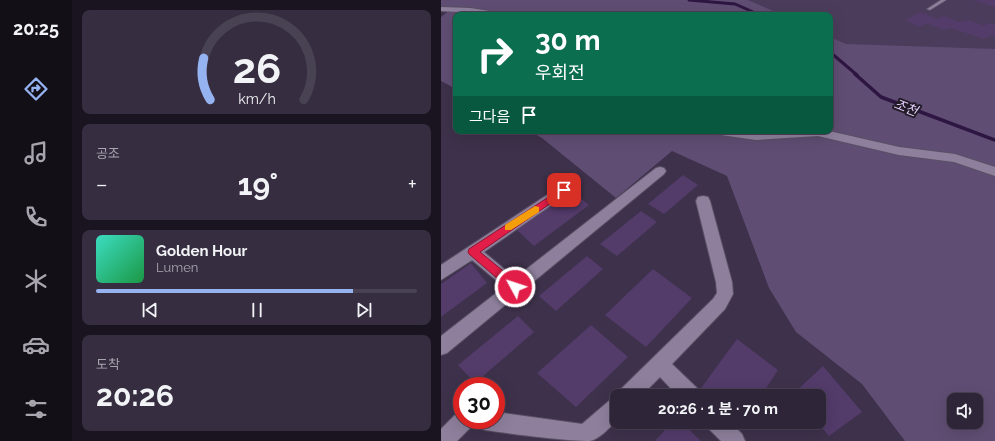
<!DOCTYPE html>
<html lang="ko">
<head>
<meta charset="utf-8">
<style>
  body { margin:0; font-family:Raleway,"Noto Sans KR",sans-serif; background:#362d40; color:#f1f3f6; height:100vh; display:flex; flex-direction:column; font-size:15px; white-space:nowrap }
  * { box-sizing:border-box; margin:0 }
  p { font-size:13px; color:#a7a5ae }
  .icon { flex:none; width:22px; height:22px; fill:none; stroke:currentColor; stroke-width:2; stroke-linecap:round; stroke-linejoin:round }
  .map { position:relative; flex:1; overflow:hidden }
  .sheet { display:flex; flex-direction:column; gap:10px; padding:10px; background:#19141f; width:369px }
  .sheet>* { flex:none }
  .banner { position:absolute; left:12px; top:12px; width:380px; height:122px; border-radius:8px; box-shadow:0 4px 16px #0002,0 0 0 1px #494253; background:#0b6e4f; color:#fff; overflow:hidden }
  .buttons { position:absolute; left:506px; top:393px; display:grid; gap:8px }
  .buttons a { display:grid; place-items:center; width:36px; height:36px; border-radius:8px; background:#2e2538; box-shadow:0 4px 16px #0002,0 0 0 1px #494253; font-size:20px }
  .speed { position:absolute; left:12px; top:377px; display:flex; gap:8px; font-size:20px; font-weight:700; text-align:center }
  .speed>* { display:grid; place-content:center; width:52px; height:52px; border-radius:50%; background:#2e2538; box-shadow:0 4px 16px #0002,0 0 0 1px #494253; line-height:1 }
  .speed .limit { border:6px solid #d22; background:#fff; color:#111 }
  .pin { position:absolute; display:grid; place-items:center; width:34px; height:34px; color:#fff; margin:-17px; border-radius:8px; box-shadow:0 2px 6px #0006 }
  .me { position:absolute; width:44px; margin:-22px; rotate:310deg; stroke-linejoin:round; filter:drop-shadow(0 0 3px #0008) }
  .turn { display:flex; align-items:center; gap:14px; height:84px; padding:0 16px; font-size:18px }
  .turn .icon { width:52px; height:52px; stroke-width:2.5 }
  .turn b { display:block; font-size:28px; line-height:34px }
  .then { display:flex; align-items:center; height:38px; padding:0 16px; background:#0003; gap:8px; font-size:15px }
  .big { font-size:30px; font-weight:700; line-height:1.1 }
  .sheet .tile { flex:1; display:flex; flex-direction:column; justify-content:center; gap:6px; min-width:0; padding:0 14px; border-radius:8px; background:#362d40 }
  .sheet .dial { align-items:center; gap:0 }
  .dial svg { height:104px; overflow:visible; fill:none; stroke:#494253; stroke-width:7; stroke-linecap:round; text-anchor:middle }
  .dial text { fill:#f1f3f6; stroke:none }
  .song { display:flex; align-items:center; gap:12px }
  .cover { width:48px; height:48px; border-radius:6px; background:linear-gradient(135deg,hsl(170 70% 55%),hsl(140 70% 35%)) }
  .played { height:4px; border-radius:2px; background:linear-gradient(90deg,#95b2f1 80%,#494253 80%) }
  .keys { display:flex; justify-content:space-around; direction:ltr }
  .heat { display:flex; justify-content:space-between; align-items:center; font-size:22px; direction:ltr }
  .trip { position:absolute; left:169px; top:389px; width:216px; height:40px; border-radius:8px; background:#2e2538; box-shadow:0 4px 16px #0002,0 0 0 1px #494253; font-weight:700; line-height:40px; text-align:center }
  main { display:flex; flex:1; min-height:0 }
  .menu { display:flex; flex-direction:column; width:72px; justify-content:space-around; align-items:center; background:#120f16; color:#a7a5ae }
  .menu .icon { width:28px; height:28px }
  .menu .on { color:#95b2f1 }
  .menu b { font-size:18px; color:#f1f3f6 }
  .map>svg:first-child { display:block }
  .built { fill:#4c3c5c }
  .green { fill:#604d73; fill-rule:evenodd }
  .lines { fill:none; stroke-linecap:round; stroke-linejoin:round }
  .stream-far1 { stroke:#2e1642; stroke-width:3 }
  .stream { stroke:#2e1642; stroke-width:3.5 }
  .building { fill:#533b6a }
  .service-casing { stroke:#5a5065; stroke-width:2 }
  .minor-casing { stroke:#5a5065; stroke-width:2 }
  .service { fill:#8e809d; fill-rule:evenodd }
  .minor { fill:#8e809d; fill-rule:evenodd }
  .route { fill:#e11d48; stroke:#92132f }
  .slow { fill:#f59e0b }
  .labels { text-anchor:middle; stroke-width:4; stroke-linejoin:round; paint-order:stroke }
  .far-water-label { font-size:13px; font-style:italic; fill:#e5cffd; stroke:#221c28 }
</style>
</head>
<body>
<main>
<nav class="menu">
<b>20:25</b>
<svg class="icon on" aria-label="directions" viewBox="0 0 24 24"><path d="M12 3l9 9-9 9-9-9zM9 14v-3h6M13 9l2 2-2 2"/></svg>
<svg class="icon" aria-label="music" viewBox="0 0 24 24"><path d="M9 18V5l10-2v13"/><circle cx="6" cy="18" r="3"/><circle cx="16" cy="16" r="3"/></svg>
<svg class="icon" aria-label="phone" viewBox="0 0 24 24"><path d="M5 4h4l2 5-3 2q2 4 5 5l2-3 5 2v4C11 20 4 13 5 4z"/></svg>
<svg class="icon" aria-label="climate" viewBox="0 0 24 24"><path d="M12 3v18M4 7l16 10M4 17L20 7"/></svg>
<svg class="icon" aria-label="car" viewBox="0 0 24 24"><path d="M5 17H2v-5l4-1 3-4h7l3 4 3 1v5h-3M9 17h6M6 11h13"/><circle cx="7" cy="17" r="2"/><circle cx="17" cy="17" r="2"/></svg>
<svg class="icon" aria-label="filters" viewBox="0 0 24 24"><path d="M4 7h16M4 17h16"/><circle cx="9" cy="7" r="2"/><circle cx="15" cy="17" r="2"/></svg>
</nav>
<section class="sheet">
<div class="tile dial"><svg viewBox="0 0 100 80">
<path d="M14 69A42 42 0 1 1 86 69"/>
<path d="M14 69A42 42 0 0 1 9 37" stroke="#95b2f1"/>
<text x="50" y="56" font-size="32" font-weight="700">26</text>
<text x="50" y="72" font-size="11">km/h</text>
</svg></div>
<div class="tile"><p>공조</p>
<div class="heat"><a>−</a><b class="big">19°</b><a>+</a></div>
</div>
<div class="tile">
<div class="song"><i class="cover"></i><div><b>Golden Hour</b><p>Lumen</p></div></div>
<div class="played"></div>
<div class="keys"><svg class="icon" aria-label="previous" viewBox="0 0 24 24"><path d="M18 5L8 12l10 7zM5 5v14"/></svg><svg class="icon" aria-label="pause" viewBox="0 0 24 24"><path d="M8 5v14M16 5v14"/></svg><svg class="icon" aria-label="next" viewBox="0 0 24 24"><path d="M6 5l10 7-10 7zM19 5v14"/></svg></div>
</div>
<div class="tile"><p>도착</p><b class="big">20:26</b></div>
</section>
<div class="map">
<svg width="554" height="441" viewBox="0 0 554 441">
  <rect width="100%" height="100%" fill="#3e314b"/>
  <path class="built" d="M 307,0 L 554,0 L 554,49 L 419,51 L 389,37 L 389,15 L 342,15 Z"/>
  <path class="green" d="M 0,0 L 307,0 L 342,15 L 15,15 L 15,89 L 0,81 L 0,17 L 9,10 L 0,9 Z
    M 389,37 L 405,44 L 554,49 L 554,441 L 464,441 L 421,384 L 355,332 L 328,288 L 286,176 L 231,151 L 175,198 L 101,138 L 89,131 L 389,131 ZM 513,400 L 535,400 L 535,422 L 513,422 Z"/>
  <g class="lines">
    <path class="stream-far1" d="M 248,0 L 294,4 L 319,15
      M 389,52 L 416,75"/>
    <path class="stream" d="M 414,74 L 440,97 L 554,140"/>
  </g>
  <path class="building" d="M 532,0 L 554,0 L 554,7 Z
    M 480,12 L 496,19 L 502,16 L 518,22 L 527,20 L 543,26 L 548,23 L 554,25 L 554,37 L 551,35 L 543,39 L 510,28 L 503,30 L 485,23 L 479,27 L 464,20 Z
    M 242,175 L 257,185 L 223,214 L 207,204 Z
    M 130,190 L 148,205 L 93,246 L 75,229 Z
    M 200,211 L 216,222 L 176,256 L 159,244 Z
    M 146,256 L 162,269 L 115,311 L 98,296 Z
    M 30,263 L 46,283 L 0,317 L 0,284 Z
    M 212,269 L 251,298 L 205,347 L 164,315 Z
    M 77,316 L 93,332 L 34,383 L 17,365 Z
    M 150,325 L 187,357 L 135,407 L 96,373 Z
    M 296,339 L 337,370 L 320,396 L 257,396 L 255,395 Z
    M 382,366 L 421,412 L 388,436 L 376,422 L 378,422 L 378,396 L 355,396 L 353,393 Z
    M 231,422 L 240,422 L 260,441 L 214,441 Z"/>
  <g class="lines">
    <g class="service-casing">
      <path id="service" d="M 500,0 L 505,0 L 489,10 L 486,9 Z"/>
    </g>
    <g class="minor-casing">
      <path id="minor" d="M 0,7 L 29,8 L 62,13 L 66,15 L 0,11 Z
        M 274,131 L 388,131 L 458,147 L 514,154 L 554,167 L 554,176 L 513,162 L 458,155 L 377,136 L 315,140 L 280,135 Z
        M 219,167 L 223,168 L 225,171 L 223,174 L 6,353 L 0,355 L 0,336 L 63,287 L 31,260 L 0,280 L 0,265 L 118,187 L 128,187 L 130,190 L 128,193 L 43,252 L 74,278 L 215,168 Z
        M 262,196 L 267,197 L 269,201 L 291,282 L 292,294 L 284,309 L 231,364 L 257,389 L 259,396 L 237,396 L 219,377 L 200,396 L 178,396 L 180,389 L 272,299 L 276,293 L 275,282 L 255,201 L 257,197 Z
        M 176,397 L 176,420 C 169,427 159,439 149,441 C 125,441 70,434 44,430 L 37,427 L 34,420 L 55,420 L 55,412 L 141,424 L 169,400 Z
        M 21,411 L 21,420 L 33,420 L 30,427 L 16,441 L 0,441 L 0,429 L 16,413 Z
        M 265,422 L 289,422 L 301,434 L 304,441 L 280,441 L 268,429 Z"/>
    </g>
    <use href="#service" class="service"/>
    <use href="#minor" class="minor"/>
  </g>
  <path class="route" d="M 123,187 L 127,190 L 126,192 L 39,252 L 78,284 L 80,287 L 78,291 L 71,291 L 28,254 L 27,252 L 28,249 Z"/>
  <path class="slow" d="M 94,206 L 98,207 L 98,212 L 70,230 L 64,230 L 64,225 Z"/>
  <g class="labels">
    <g class="far-water-label">
      <text transform="translate(465 107) rotate(21)" y="5">조천</text>
    </g>
  </g>
</svg>
<div class="buttons">
<a><svg class="icon" aria-label="sound" viewBox="0 0 24 24"><path d="M4 9h4l5-4v14l-5-4H4zM17 9q2 3 0 6"/></svg></a>
</div>
<div class="speed"><div class="limit">30</div></div>
<div class="pin" style="left:123px;top:190px;background:#d93025"><svg class="icon" aria-label="arrive" viewBox="0 0 24 24"><path d="M6 21V4h12l-3 4 3 4H6"/></svg></div>
<svg class="me" style="left:74px;top:287px" viewBox="-20 -20 40 40"><circle r="17" fill="#e11d48" stroke="#fff" stroke-width="3"/><path d="M0-11L8 9 0 5-8 9z" fill="#fff"/></svg>
<div class="trip">20:26 · 1 분 · 70 m</div>
<div class="banner">
<div class="turn"><svg class="icon" aria-label="right" viewBox="0 0 24 24"><path d="M7 20v-9h11M14 6l5 5-5 5"/></svg><div><b>30 m</b>우회전</div></div>
<div class="then">그다음<svg class="icon" aria-label="arrive" viewBox="0 0 24 24"><path d="M6 21V4h12l-3 4 3 4H6"/></svg></div>
</div>
</div>
</main>
</body>
</html>
